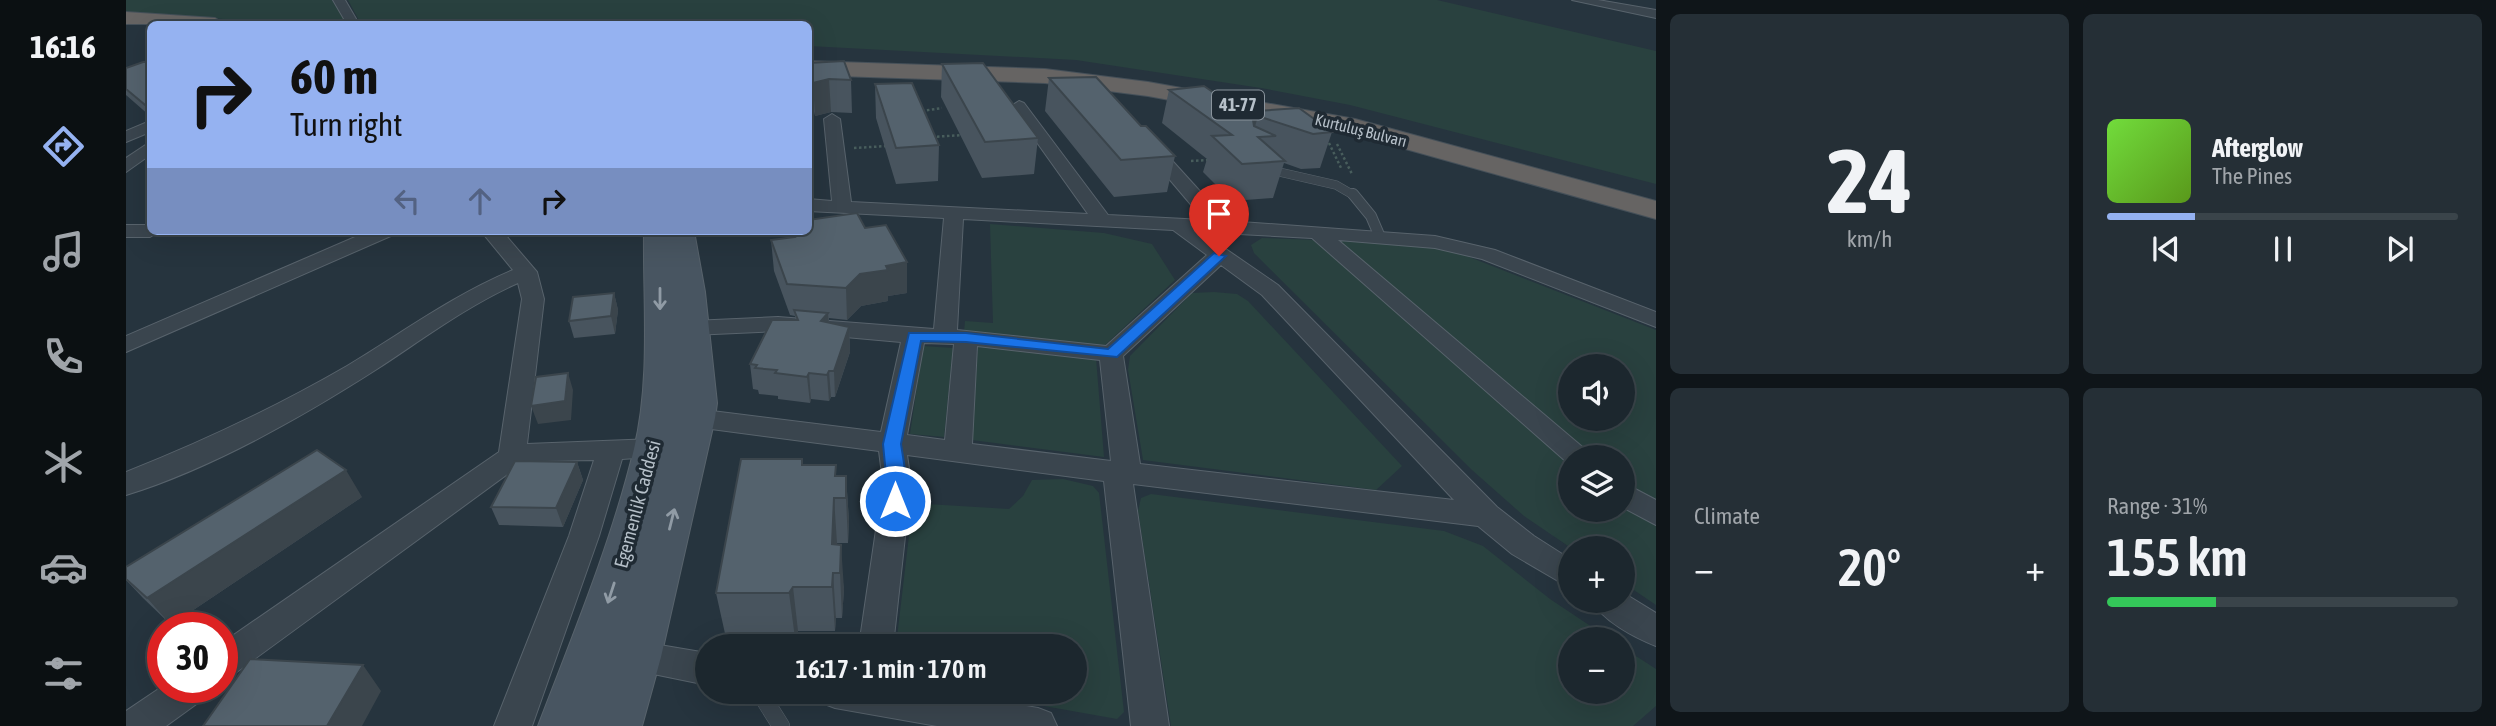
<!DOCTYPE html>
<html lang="en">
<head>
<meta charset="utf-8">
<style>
  body { margin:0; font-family:"Asap Condensed",sans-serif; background:#252f36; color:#f1f3f6; height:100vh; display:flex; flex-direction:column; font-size:26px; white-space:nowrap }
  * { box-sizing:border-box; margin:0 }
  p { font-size:23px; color:#a0a5aa }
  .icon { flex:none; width:38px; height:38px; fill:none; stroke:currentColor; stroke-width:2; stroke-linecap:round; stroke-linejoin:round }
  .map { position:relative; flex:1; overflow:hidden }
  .side { display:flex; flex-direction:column; gap:14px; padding:14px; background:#0f1519; width:840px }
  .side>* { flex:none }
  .top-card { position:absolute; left:21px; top:21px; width:665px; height:214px; border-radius:10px; box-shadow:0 7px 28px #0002,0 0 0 2px #3a444a; background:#95b2f1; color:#111; overflow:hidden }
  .controls { position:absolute; left:1432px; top:354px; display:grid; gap:14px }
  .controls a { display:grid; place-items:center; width:77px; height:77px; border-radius:50%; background:#1c272e; box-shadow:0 7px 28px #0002,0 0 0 2px #3a444a; font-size:35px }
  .speed { position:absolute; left:21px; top:612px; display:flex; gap:14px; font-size:35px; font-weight:700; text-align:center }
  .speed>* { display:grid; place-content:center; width:91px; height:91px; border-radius:50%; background:#1c272e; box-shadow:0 7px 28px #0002,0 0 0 2px #3a444a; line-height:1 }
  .speed .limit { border:10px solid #d22; background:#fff; color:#111 }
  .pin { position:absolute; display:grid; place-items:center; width:60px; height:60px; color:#fff; margin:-72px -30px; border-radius:50% 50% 50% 0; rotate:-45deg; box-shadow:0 0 7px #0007 }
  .pin .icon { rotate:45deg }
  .me { position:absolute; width:77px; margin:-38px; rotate:0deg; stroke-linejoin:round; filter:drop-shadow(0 0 5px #0008) }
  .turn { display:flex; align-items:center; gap:24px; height:147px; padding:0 28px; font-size:32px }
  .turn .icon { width:91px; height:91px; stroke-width:2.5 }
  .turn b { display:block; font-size:49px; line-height:60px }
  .lanes { display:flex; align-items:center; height:66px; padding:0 28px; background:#0003; justify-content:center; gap:35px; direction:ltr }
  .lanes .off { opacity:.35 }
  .big { font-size:52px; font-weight:600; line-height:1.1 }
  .side .card { flex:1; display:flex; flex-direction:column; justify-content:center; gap:10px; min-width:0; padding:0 24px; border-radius:10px; background:#252f36 }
  .side .dial { align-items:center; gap:0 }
  .dial b { font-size:91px; line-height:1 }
  .song { display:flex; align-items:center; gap:21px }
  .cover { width:84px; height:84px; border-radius:10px; background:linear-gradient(135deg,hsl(100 70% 55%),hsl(90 70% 35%)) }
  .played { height:7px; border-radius:4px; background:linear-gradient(90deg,#95b2f1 25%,#3a444a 25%) }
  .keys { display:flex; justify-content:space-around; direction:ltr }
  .heat { display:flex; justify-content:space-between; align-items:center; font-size:38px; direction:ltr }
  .charge { height:10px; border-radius:5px; background:linear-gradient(90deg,#34c759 31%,#3a444a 0) }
  .side .tiles { flex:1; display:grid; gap:14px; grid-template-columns:repeat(2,1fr) }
  .trip { position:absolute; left:569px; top:634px; width:392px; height:70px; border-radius:35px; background:#1c272e; box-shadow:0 7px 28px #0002,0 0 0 2px #3a444a; font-weight:600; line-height:70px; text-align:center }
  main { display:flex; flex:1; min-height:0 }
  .dock { display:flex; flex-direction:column; width:126px; justify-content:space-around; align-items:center; background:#0b1012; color:#a0a5aa }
  .dock .icon { width:49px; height:49px }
  .dock .current { color:#95b2f1 }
  .dock b { font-size:32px; color:#f1f3f6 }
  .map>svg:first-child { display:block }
  .green { fill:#29413f; fill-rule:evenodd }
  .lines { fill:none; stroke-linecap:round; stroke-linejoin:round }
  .service-far2-casing { stroke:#58636c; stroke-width:9 }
  .service-far1-casing { stroke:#58636c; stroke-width:12 }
  .service-casing { stroke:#58636c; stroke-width:18 }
  .minor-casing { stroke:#58636c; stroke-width:2 }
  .secondary-casing { stroke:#58636c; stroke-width:2 }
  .trunk-casing { stroke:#455059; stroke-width:2 }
  .path { stroke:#485d5c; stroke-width:2.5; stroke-dasharray:2.5 2.5; stroke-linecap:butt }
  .service-far2 { stroke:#3a454e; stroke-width:8 }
  .service-far1 { stroke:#3a454e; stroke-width:10 }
  .service { stroke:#3a454e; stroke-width:17 }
  .minor { fill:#3a454e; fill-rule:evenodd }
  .secondary { fill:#485561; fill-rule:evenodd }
  .trunk { fill:#666463; fill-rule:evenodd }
  .wall { fill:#48545e }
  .shaded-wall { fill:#3b454c }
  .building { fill:#54626d; stroke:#3b454c; stroke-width:2 }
  .oneway { stroke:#909ba5 }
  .route { fill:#1a73e8; stroke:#114b97; stroke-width:2 }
  .labels { text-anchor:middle; stroke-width:7; stroke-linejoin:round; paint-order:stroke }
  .far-street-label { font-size:16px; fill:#b6c0c9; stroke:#1f2a33 }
  .shield { fill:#1f2a33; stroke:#89939c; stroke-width:2 }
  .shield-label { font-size:18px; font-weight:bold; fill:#b6c0c9 }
  .street-label { font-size:19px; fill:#b6c0c9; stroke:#1f2a33 }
</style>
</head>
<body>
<main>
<nav class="dock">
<b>16:16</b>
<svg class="icon current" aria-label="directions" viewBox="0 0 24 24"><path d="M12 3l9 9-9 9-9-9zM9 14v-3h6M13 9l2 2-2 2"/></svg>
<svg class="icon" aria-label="music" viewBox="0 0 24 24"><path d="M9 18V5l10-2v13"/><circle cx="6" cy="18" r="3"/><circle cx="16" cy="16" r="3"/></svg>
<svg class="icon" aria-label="phone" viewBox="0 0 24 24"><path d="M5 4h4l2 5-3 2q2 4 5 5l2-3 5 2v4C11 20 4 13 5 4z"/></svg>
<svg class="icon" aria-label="climate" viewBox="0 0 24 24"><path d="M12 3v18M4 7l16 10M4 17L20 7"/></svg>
<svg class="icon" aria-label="car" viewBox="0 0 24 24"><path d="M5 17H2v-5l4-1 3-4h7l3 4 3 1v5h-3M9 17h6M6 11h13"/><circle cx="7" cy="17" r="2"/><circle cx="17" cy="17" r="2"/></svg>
<svg class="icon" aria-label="filters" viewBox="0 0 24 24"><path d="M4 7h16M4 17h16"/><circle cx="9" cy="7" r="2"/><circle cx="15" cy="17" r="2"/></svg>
</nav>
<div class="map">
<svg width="1530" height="726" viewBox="0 0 1530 726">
  <rect width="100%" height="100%" fill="#26343e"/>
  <path class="green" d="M 0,0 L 206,0 L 221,24 L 168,24 L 0,12 Z
    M 222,0 L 1311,0 L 1530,51 L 1530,184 L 1224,105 L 1135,88 L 950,60 L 683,46 L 682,24 L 235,24 Z
    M 864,224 L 978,233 L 1026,244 L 1049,280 L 978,346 L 838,332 L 839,321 L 867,323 Z
    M 1136,238 L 1192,240 L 1444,462 L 1444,509 L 1496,509 L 1496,503 L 1530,524 L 1530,605 L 1496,582 L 1496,548 L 1445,548 L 1398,516 L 1346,470 L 1128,253 L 1125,245 Z
    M 1210,240 L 1304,247 L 1333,253 L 1530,330 L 1530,506 L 1496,484 L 1496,457 L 1461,457 ZM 1444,366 L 1496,366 L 1496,418 L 1444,418 Z
    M 1088,292 L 1111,294 L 1122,301 L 1276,466 L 1250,490 L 1017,460 L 1002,370 L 1004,356 L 1066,293 Z
    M 852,345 L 970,358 L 978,457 L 846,440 Z
    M 797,346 L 827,348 L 818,437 L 784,434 Z
    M 937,479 L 967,486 L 973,493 L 998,712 L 991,719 L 833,691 L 948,691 L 948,646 L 770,646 L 784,527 L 801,504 L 883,509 L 897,496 L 906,480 Z
    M 1025,494 L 1318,531 L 1357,546 L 1424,599 L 1484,639 L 1444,639 L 1444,691 L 1496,691 L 1496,647 L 1530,669 L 1530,706 L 1507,726 L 1045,726 L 1012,511 L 1015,498 Z"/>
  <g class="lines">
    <g class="service-far2-casing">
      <path id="service-far2" d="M 1140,169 L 1210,185 L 1229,196"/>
    </g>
    <g class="service-far1-casing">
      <path id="service-far1" d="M 1227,194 L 1245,216 L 1254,237"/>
    </g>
    <g class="service-casing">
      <path id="service" d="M 633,691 L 655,726"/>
    </g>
    <g class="minor-casing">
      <path id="minor" d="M 207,0 L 219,0 L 233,24 L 221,24 Z
        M 1446,0 L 1472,0 L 1530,10 L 1530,18 Z
        M 893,101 L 898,103 L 982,215 L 1078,220 L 1017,148 L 1025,143 L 1031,144 L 1101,221 L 1309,236 L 1369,250 L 1530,312 L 1530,327 L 1356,259 L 1309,248 L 1212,240 L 1460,450 L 1464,457 L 1444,457 L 1444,465 L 1186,238 L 1075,232 L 1152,285 L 1371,507 L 1408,536 L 1444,559 L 1444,588 L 1386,554 L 1352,526 L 1007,484 L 1043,726 L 1005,726 L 978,481 L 781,455 L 785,482 L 767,646 L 733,646 L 757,482 L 753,451 L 570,427 L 561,424 L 557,418 L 561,412 L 570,409 L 755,432 L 775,342 L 652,331 L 566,335 L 558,333 L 554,328 L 558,323 L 566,321 L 652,317 L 808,329 L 818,218 L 682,211 L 682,199 L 706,201 L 698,119 L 706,114 L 714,119 L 725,202 L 962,214 L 885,106 ZM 837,219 L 1047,230 L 1081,255 L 980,346 L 831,330 ZM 1095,265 L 1136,295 L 1328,500 L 1014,464 L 997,356 ZM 798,343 L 828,344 L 819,440 L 781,435 ZM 851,346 L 974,360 L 985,461 L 846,444 Z
        M 24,121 L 24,132 L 0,142 L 0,131 Z
        M 24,142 L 24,155 L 0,172 L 0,158 Z
        M 0,225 L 24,225 L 24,231 L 34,231 L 24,237 L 0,237 Z
        M 243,231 L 270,231 L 267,235 L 0,352 L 0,336 Z
        M 355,231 L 376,231 L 411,272 L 418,299 L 401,444 L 528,439 L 538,442 L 542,449 L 538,456 L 496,459 L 473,536 L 406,726 L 368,726 L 443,536 L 468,460 L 416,461 L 394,465 L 108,674 L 96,679 L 96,643 L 373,452 L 396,299 L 392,283 C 342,305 297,339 251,369 C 176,417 85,469 0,495 L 0,472 C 76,442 150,407 221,366 C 276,333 327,295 387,270 Z
        M 1496,482 L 1530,500 L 1530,525 L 1496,507 Z
        M 1496,592 L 1530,613 L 1530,646 C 1509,638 1475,620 1466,600 L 1496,600 Z
        M 510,641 L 581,653 L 581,685 L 498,668 L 493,657 L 498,646 Z
        M 37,686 L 81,688 L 76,700 L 40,726 L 0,726 L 0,711 Z
        M 691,691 L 811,691 L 912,708 L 925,713 L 931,726 L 811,726 L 709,708 L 696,703 Z"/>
    </g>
    <g class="secondary-casing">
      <path id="secondary" d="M 518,231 L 568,231 L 579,292 L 591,403 L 589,418 L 535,657 L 516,726 L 412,726 C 446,637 486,541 508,449 C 525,379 517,302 518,231 Z"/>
    </g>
    <g class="trunk-casing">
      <path id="trunk" d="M 0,12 L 89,18 L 99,24 L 0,24 Z
        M 682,61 L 919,69 L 1022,82 L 1229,119 L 1530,201 L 1530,219 L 1226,134 L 1022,96 L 919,83 L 682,75 Z"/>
    </g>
    <path class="path" d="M 796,111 L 816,108
      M 806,137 L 837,135
      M 1203,143 L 1216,170
      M 1211,144 L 1226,174
      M 728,148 L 761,146
      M 1065,161 L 1084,160"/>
    <use href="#service-far2" class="service-far2"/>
    <use href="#service-far1" class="service-far1"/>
    <use href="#service" class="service"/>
    <use href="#minor" class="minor"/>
    <use href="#secondary" class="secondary"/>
    <use href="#trunk" class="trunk"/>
  </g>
  <path class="wall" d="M 24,62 L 24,116 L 0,95 L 0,68 Z
    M 682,63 L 725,80 L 726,113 L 705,112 L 689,116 L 684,95 Z
    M 816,64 L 912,138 L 908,174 L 856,178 L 815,97 Z
    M 923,78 L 1015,126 L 1049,156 L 1041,192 L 988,197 L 919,111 Z
    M 749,84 L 813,145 L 812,181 L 770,184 L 750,118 Z
    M 1043,90 L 1116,112 L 1206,132 L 1194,168 L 1175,169 L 1158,163 L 1147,198 L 1106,201 L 1077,172 L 1081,159 L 1036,123 Z
    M 682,143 L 684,172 L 682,172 Z
    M 739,228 L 781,293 L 762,296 L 762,301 L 735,306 L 721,320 L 703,318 L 703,323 L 723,327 L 724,352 L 709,397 L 705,397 L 703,401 L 685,399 L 684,403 L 652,399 L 652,396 L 633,394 L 632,390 L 627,389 L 624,364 L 669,320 L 669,316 L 664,315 L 648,271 L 645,240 L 665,237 L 664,231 Z
    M 488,293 L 492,310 L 489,334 L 448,338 L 443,321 Z
    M 451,462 L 457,480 L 437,527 L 373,525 L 365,507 Z
    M 677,465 L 711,476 L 720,476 L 723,521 L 722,543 L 711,543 L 711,544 L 718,589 L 716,618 L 710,618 L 709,631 L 672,631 L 669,638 L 600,638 L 590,593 Z
    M 236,497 L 45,625 L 17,598 L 0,580 L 0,567 Z"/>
  <path class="shaded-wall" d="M 703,79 L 705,112 L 689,116 L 687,83 Z
    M 1132,116 L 1122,151 L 1127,120 Z
    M 781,262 L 781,293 L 762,296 L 762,301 L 735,306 L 721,320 L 720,288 L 734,274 L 760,266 Z
    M 488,293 L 492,310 L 489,334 L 485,316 Z
    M 702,313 L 704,338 L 695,321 Z
    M 723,327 L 724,352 L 709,397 L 708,371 Z
    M 703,371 L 705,397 L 703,401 L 701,375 Z
    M 442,373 L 447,390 L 445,420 L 412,424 L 405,406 Z
    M 683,373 L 685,399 L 684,403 L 681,377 Z
    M 451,462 L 457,480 L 437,527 L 430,508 Z
    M 220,470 L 236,497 L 45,625 L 21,598 Z
    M 720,476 L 723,521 L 722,543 L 720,498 Z
    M 708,498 L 711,543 L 710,573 L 706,544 Z
    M 715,545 L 718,589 L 716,618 L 714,573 Z
    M 707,573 L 710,618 L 709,631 L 706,587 Z
    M 667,587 L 672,631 L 669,638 L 663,593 Z
    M 237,665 L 255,691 L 236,726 L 201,726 Z"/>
  <path class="building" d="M 718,61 L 725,80 L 703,79 L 687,83 L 682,63 Z
    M 17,62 L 24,62 L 24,109 L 0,89 L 0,68 Z
    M 857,63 L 912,138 L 859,142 L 816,64 Z
    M 970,77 L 1015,126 L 1020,126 L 1049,156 L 995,160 L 923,78 Z
    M 786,83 L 813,145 L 770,148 L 749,84 Z
    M 1078,86 L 1116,112 L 1173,108 L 1206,132 L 1187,134 L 1132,116 L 1127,120 L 1128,126 L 1150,136 L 1132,137 L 1159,161 L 1116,164 L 1086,136 L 1106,135 L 1043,90 Z
    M 731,213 L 739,228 L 760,225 L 781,262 L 760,266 L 762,270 L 734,274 L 720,288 L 661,284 L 645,240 L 669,237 L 666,231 L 682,231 L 682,220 Z
    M 488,293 L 485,316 L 443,321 L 447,297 Z
    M 668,310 L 702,313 L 695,321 L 723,327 L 708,371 L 703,371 L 701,375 L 683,373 L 681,377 L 649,373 L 651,370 L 629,368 L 631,365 L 624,364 L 646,320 L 672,320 Z
    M 442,373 L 439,401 L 405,406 L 410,377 Z
    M 191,450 L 220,470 L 21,598 L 0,579 L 0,567 Z
    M 615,459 L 676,459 L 676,465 L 710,465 L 709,476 L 720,476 L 720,498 L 708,498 L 706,544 L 715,545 L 714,573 L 707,573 L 706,587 L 667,587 L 663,593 L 590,593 Z
    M 389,461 L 451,462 L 430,508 L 365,507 Z
    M 124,659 L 237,665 L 201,726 L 77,726 Z"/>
  <defs><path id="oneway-shaft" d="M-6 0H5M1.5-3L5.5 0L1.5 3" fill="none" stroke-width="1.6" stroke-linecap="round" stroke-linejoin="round" transform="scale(1.75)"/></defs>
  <g class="oneway">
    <use href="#oneway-shaft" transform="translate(534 299) rotate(90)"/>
    <use href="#oneway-shaft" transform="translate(546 519) rotate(-76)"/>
    <use href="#oneway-shaft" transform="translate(485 593) rotate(108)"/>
  </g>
  <path class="route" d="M 1088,253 L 1100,256 L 991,357 L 840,342 L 795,341 L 775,444 L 781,482 L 779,501 L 769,508 L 763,506 L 757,444 L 783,333 L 840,333 L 982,349 Z"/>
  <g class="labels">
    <g class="far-street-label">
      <text transform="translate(1235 130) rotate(14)" y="6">Kurtuluş Bulvarı</text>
    </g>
    <rect class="shield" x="1086" y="90.5" width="52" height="29" rx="5"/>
    <g class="shield-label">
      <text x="1112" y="111">41-77</text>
    </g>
    <g class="street-label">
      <text transform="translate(511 504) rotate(-75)" y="7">Egemenlik Caddesi</text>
    </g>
  </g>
</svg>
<div class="controls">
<a><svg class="icon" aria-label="sound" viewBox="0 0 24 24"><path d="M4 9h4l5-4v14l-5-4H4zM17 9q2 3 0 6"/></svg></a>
<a><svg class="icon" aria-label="layers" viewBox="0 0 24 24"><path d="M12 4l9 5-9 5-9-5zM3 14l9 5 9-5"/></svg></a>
<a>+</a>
<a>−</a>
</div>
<div class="speed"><div class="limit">30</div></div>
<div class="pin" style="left:1093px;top:256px;background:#d93025"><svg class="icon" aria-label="arrive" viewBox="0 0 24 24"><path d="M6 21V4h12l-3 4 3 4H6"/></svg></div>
<svg class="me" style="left:769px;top:501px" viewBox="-20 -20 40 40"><circle r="17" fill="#1a73e8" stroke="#fff" stroke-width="3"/><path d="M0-11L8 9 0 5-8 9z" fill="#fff"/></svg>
<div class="trip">16:17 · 1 min · 170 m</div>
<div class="top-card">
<div class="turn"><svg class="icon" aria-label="right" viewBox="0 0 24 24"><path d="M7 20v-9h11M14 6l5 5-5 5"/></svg><div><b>60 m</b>Turn right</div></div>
<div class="lanes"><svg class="icon off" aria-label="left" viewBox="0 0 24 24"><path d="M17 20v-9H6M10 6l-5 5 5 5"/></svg><svg class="icon off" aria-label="ahead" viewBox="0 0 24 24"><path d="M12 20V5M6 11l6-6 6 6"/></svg><svg class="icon" aria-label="right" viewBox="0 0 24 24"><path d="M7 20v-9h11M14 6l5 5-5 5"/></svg></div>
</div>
</div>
<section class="side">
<div class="tiles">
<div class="card dial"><b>24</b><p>km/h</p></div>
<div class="card">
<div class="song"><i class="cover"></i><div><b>Afterglow</b><p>The Pines</p></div></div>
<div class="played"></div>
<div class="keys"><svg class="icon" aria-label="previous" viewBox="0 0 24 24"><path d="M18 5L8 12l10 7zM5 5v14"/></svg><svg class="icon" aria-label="pause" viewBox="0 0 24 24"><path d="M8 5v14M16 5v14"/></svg><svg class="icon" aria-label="next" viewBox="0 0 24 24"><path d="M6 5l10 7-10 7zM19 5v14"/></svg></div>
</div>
<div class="card"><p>Climate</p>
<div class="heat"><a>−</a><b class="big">20°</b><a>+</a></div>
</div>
<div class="card"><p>Range · 31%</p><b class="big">155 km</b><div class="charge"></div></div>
</div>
</section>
</main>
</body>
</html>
